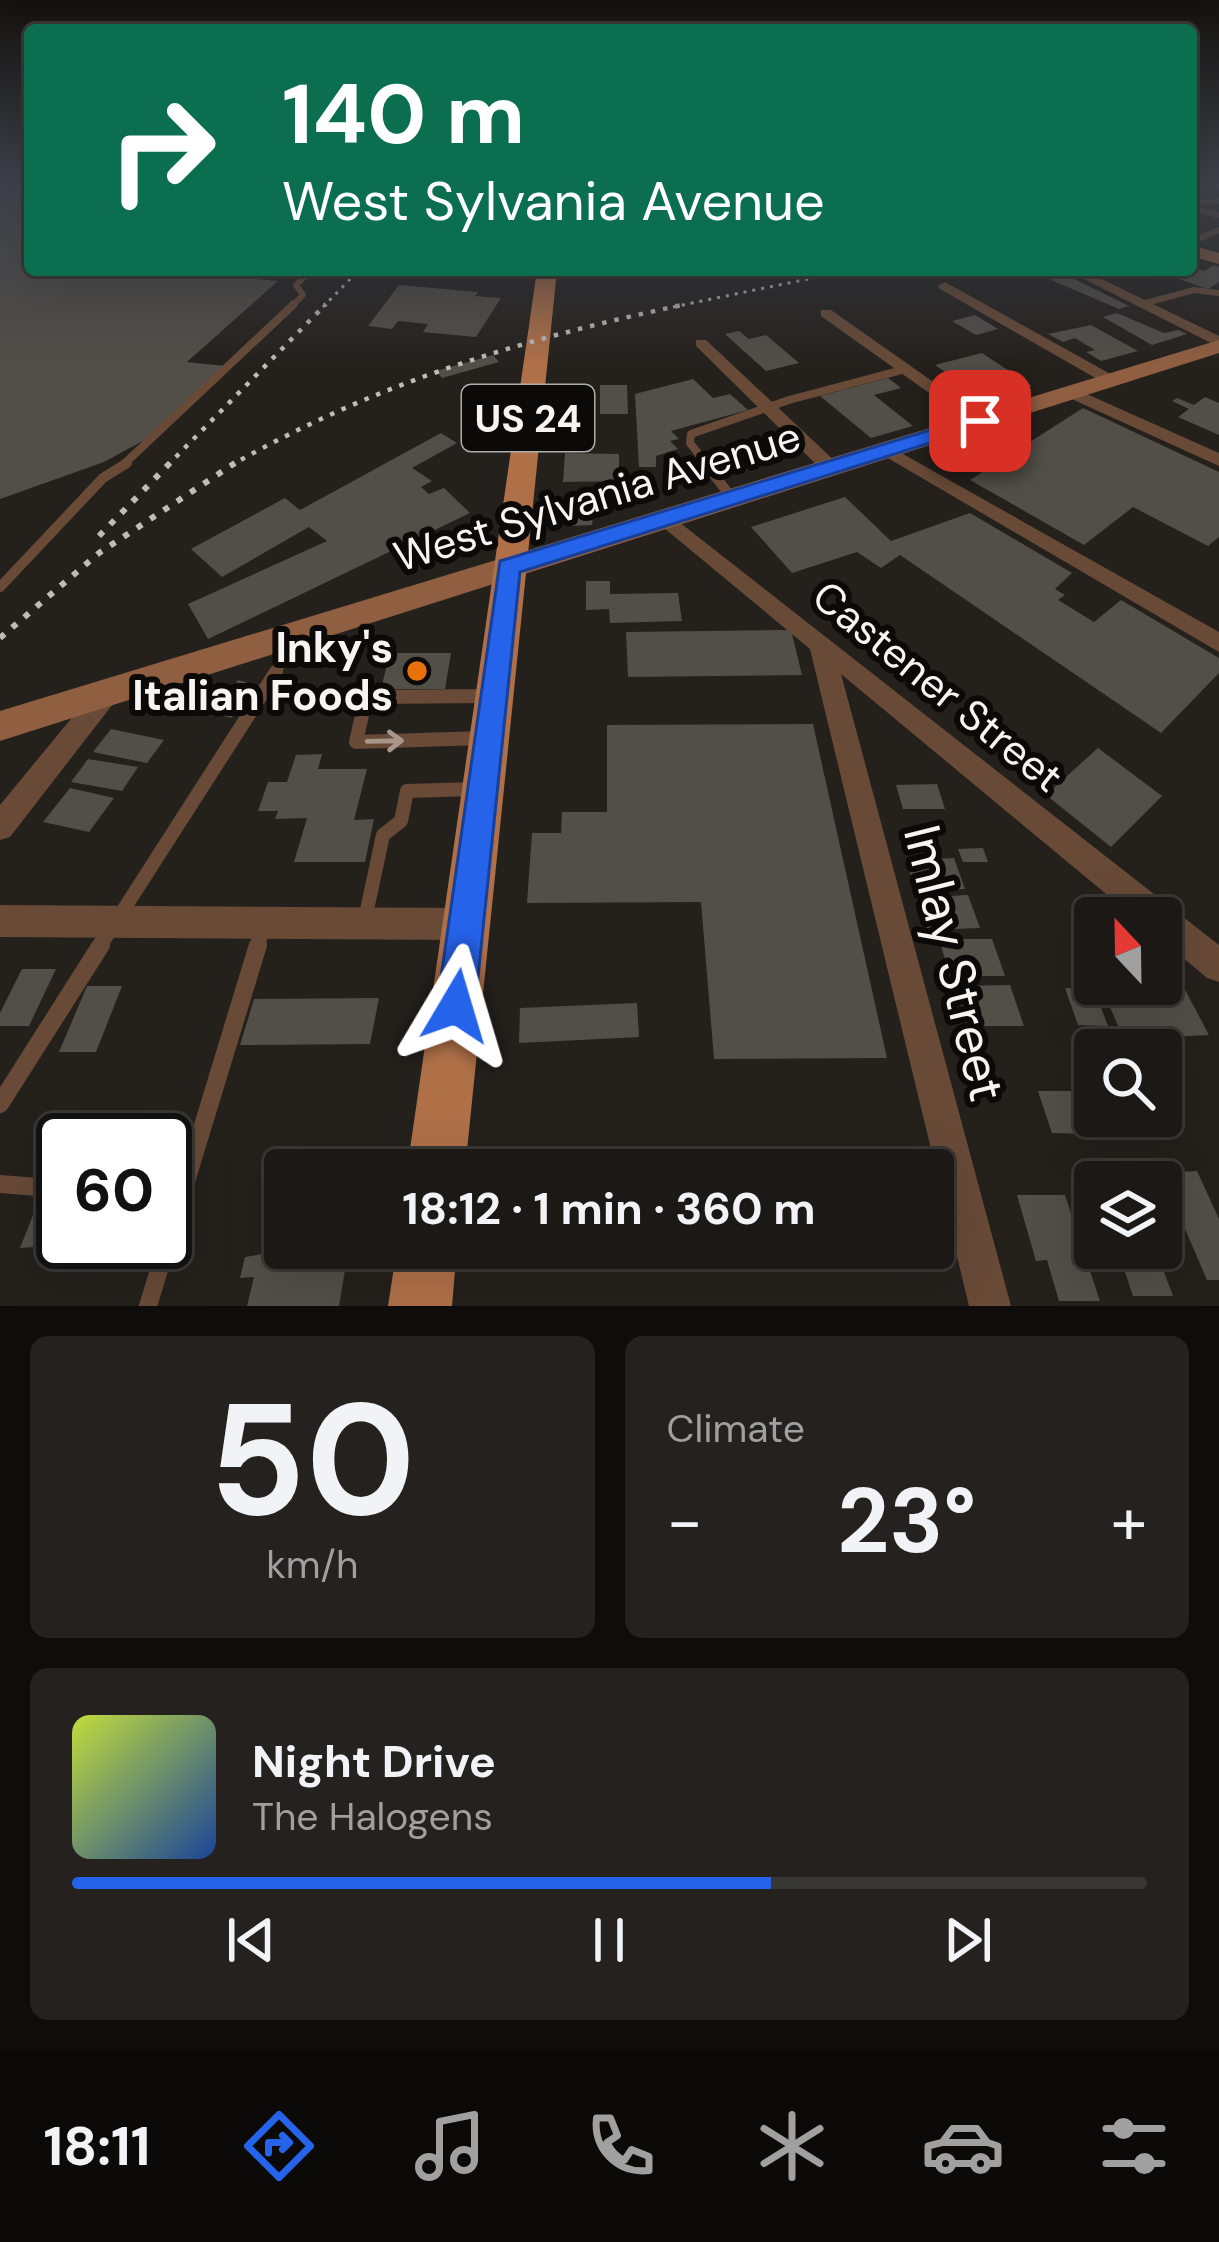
<!DOCTYPE html>
<html lang="en">
<head>
<meta charset="utf-8">
<style>
  body { margin:0; font-family:"DM Sans",sans-serif; background:#24211e; color:#f1f3f6; height:100vh; display:flex; flex-direction:column; font-size:45px; white-space:nowrap }
  * { box-sizing:border-box; margin:0 }
  p { font-size:39px; color:#a0a0a0 }
  .icon { flex:none; width:66px; height:66px; fill:none; stroke:currentColor; stroke-width:2; stroke-linecap:round; stroke-linejoin:round }
  .map { position:relative; height:1306px; overflow:hidden }
  .details { display:flex; flex-direction:column; gap:30px; padding:30px; background:#0f0d0c; flex:1 }
  .details>* { flex:none }
  .guide { position:absolute; left:24px; top:24px; width:1173px; height:252px; border-radius:12px; box-shadow:0 12px 48px #0002,0 0 0 3px #393734; background:#0b6e4f; color:#fff; overflow:hidden }
  .needle { width:78px; rotate:338deg }
  .tools { position:absolute; left:1074px; top:897px; display:grid; gap:24px }
  .tools a { display:grid; place-items:center; width:108px; height:108px; border-radius:12px; background:#1b1815; box-shadow:0 12px 48px #0002,0 0 0 3px #393734; font-size:60px }
  .speed { position:absolute; left:36px; top:1113px; display:flex; gap:24px; font-size:60px; font-weight:700; text-align:center }
  .speed>* { display:grid; place-content:center; width:156px; height:156px; border-radius:50%; background:#1b1815; box-shadow:0 12px 48px #0002,0 0 0 3px #393734; line-height:1 }
  .speed .limit { border:6px solid #111; border-radius:18px; background:#fff; color:#111 }
  .pin { position:absolute; display:grid; place-items:center; width:102px; height:102px; color:#fff; margin:-51px; border-radius:24px; box-shadow:0 6px 18px #0006 }
  .me { position:absolute; width:132px; margin:-66px; rotate:7deg; stroke-linejoin:round; filter:drop-shadow(0 0 9px #0008) }
  .turn { display:flex; align-items:center; gap:42px; height:252px; padding:0 60px; font-size:54px }
  .turn .icon { width:156px; height:156px; stroke-width:2.5 }
  .turn b { display:block; font-size:84px; line-height:102px }
  .big { font-size:90px; font-weight:700; line-height:1.1 }
  .details .widget { flex:1; display:flex; flex-direction:column; justify-content:center; gap:18px; min-width:0; padding:0 42px; border-radius:18px; background:#24211e }
  .details .dial { align-items:center; gap:0 }
  .dial b { font-size:156px; line-height:1 }
  .song { display:flex; align-items:center; gap:36px }
  .cover { width:144px; height:144px; border-radius:18px; background:linear-gradient(135deg,hsl(70 70% 55%),hsl(220 70% 35%)) }
  .played { height:12px; border-radius:6px; background:linear-gradient(90deg,#2563eb 65%,#393734 65%) }
  .keys { display:flex; justify-content:space-around; direction:ltr }
  .heat { display:flex; justify-content:space-between; align-items:center; font-size:66px; direction:ltr }
  .details .tiles { flex:1; display:grid; gap:30px; grid-template-columns:1fr 1fr }
  .widget:last-child { grid-column:span 2 }
  .trip { position:absolute; left:264px; top:1149px; width:690px; height:120px; border-radius:12px; background:#1b1815; box-shadow:0 12px 48px #0002,0 0 0 3px #393734; font-weight:700; line-height:120px; text-align:center }
  .dock { display:flex; height:192px; justify-content:space-around; align-items:center; background:#0b0a08; color:#a0a0a0 }
  .dock .icon { width:84px; height:84px }
  .dock .selected { color:#2563eb }
  .dock b { font-size:54px; color:#f1f3f6 }
  .map>svg:first-child { display:block }
  .building { fill:#524e48 }
  .lines { fill:none; stroke-linecap:round; stroke-linejoin:round }
  .service-far4 { stroke:#684a37; stroke-width:6 }
  .service-far3 { stroke:#684a37; stroke-width:8 }
  .service-far2 { stroke:#684a37; stroke-width:10 }
  .service-far1 { stroke:#684a37; stroke-width:14 }
  .service { stroke:#684a37; stroke-width:18 }
  .minor { fill:#684a37; fill-rule:evenodd }
  .secondary { fill:#905f41; fill-rule:evenodd }
  .primary { fill:#af7048; fill-rule:evenodd }
  .rail-far2 { stroke:#bfbcb9; stroke-width:3; stroke-dasharray:3 6; stroke-linecap:butt }
  .rail-far1 { stroke:#bfbcb9; stroke-width:4.5; stroke-dasharray:4.5 8; stroke-linecap:butt }
  .rail { stroke:#bfbcb9; stroke-width:6; stroke-dasharray:6 10; stroke-linecap:butt }
  .oneway { stroke:#a8968b }
  .route { fill:#2563eb; stroke:#184099; stroke-width:3 }
  .food-dot { fill:#e8710a; stroke:#0c0a08; stroke-width:4.5 }
  .labels { text-anchor:middle; stroke-width:12; stroke-linejoin:round; paint-order:stroke }
  .shield { fill:#0c0a08; stroke:#b0aeab; stroke-width:3 }
  .shield-label { font-size:39px; font-weight:bold; fill:#f7f4f1 }
  .street-label { font-size:42px; fill:#f7f4f1; stroke:#0c0a08 }
  .poi-label { font-size:42px; font-weight:bold; fill:#f7f4f1; stroke:#0c0a08; text-anchor:end }
  .near-street-label { font-size:51px; fill:#f7f4f1; stroke:#0c0a08 }
</style>
</head>
<body>
<div class="map">
<svg width="1219" height="1306" viewBox="0 0 1219 1306">
  <rect width="100%" height="100%" fill="#24201c"/>
  <path class="building" d="M 0,184 L 30,184 L 30,270 L 252,270 L 255,279 L 278,281 L 187,362 L 225,366 L 150,437 L 104,462 L 0,499 Z
    M 1214,265 L 1219,267 L 1219,282 L 1208,289 L 1156,271 L 1191,267 L 1204,271 Z
    M 1060,272 L 1129,306 L 1119,309 L 1042,276 Z
    M 399,285 L 478,292 L 475,296 L 501,298 L 476,337 L 423,332 L 428,324 L 398,321 L 392,329 L 368,326 Z
    M 1117,313 L 1164,333 L 1178,330 L 1187,334 L 1152,345 L 1103,317 Z
    M 975,315 L 988,323 L 998,329 L 976,335 L 952,321 Z
    M 1091,325 L 1138,351 L 1101,361 L 1086,352 L 1095,350 L 1075,338 L 1063,342 L 1048,334 Z
    M 739,331 L 749,339 L 766,335 L 799,363 L 766,371 L 725,334 Z
    M 982,353 L 1032,386 L 984,399 L 935,365 Z
    M 493,355 L 499,362 L 442,378 L 436,371 Z
    M 888,378 L 901,388 L 874,395 L 913,426 L 871,438 L 820,396 Z
    M 693,379 L 713,398 L 730,394 L 748,410 L 671,431 L 679,439 L 670,441 L 678,449 L 656,456 L 656,467 L 639,467 L 635,394 Z
    M 600,385 L 627,385 L 628,414 L 600,414 Z
    M 1205,397 L 1219,403 L 1219,435 L 1178,417 L 1189,409 L 1172,401 L 1177,398 L 1194,405 Z
    M 1083,408 L 1219,472 L 1219,537 L 1208,546 L 1133,507 L 1084,545 L 970,480 Z
    M 441,433 L 457,443 L 412,468 L 432,481 L 421,487 L 429,494 L 444,488 L 470,513 L 208,639 L 188,604 L 327,541 L 309,527 L 222,577 L 191,549 L 285,498 L 300,510 Z
    M 774,436 L 791,453 L 774,458 L 758,440 Z
    M 565,453 L 619,454 L 619,481 L 563,482 Z
    M 592,497 L 610,500 L 611,506 L 594,506 L 592,525 L 572,526 L 571,498 Z
    M 845,497 L 891,541 L 970,513 L 1072,573 L 1055,589 L 1065,595 L 1058,600 L 1094,622 L 1121,600 L 1219,658 L 1219,673 L 1161,733 L 900,555 L 881,568 L 857,552 L 792,573 L 751,527 Z
    M 586,581 L 610,581 L 610,594 L 678,593 L 682,621 L 610,623 L 609,609 L 586,610 Z
    M 791,630 L 802,675 L 628,677 L 626,632 Z
    M 390,653 L 451,653 L 445,689 L 381,689 Z
    M 238,680 L 256,685 L 231,718 L 213,713 Z
    M 813,724 L 887,1058 L 714,1059 L 701,902 L 527,903 L 532,833 L 561,833 L 562,812 L 607,812 L 607,725 Z
    M 111,729 L 164,740 L 147,763 L 93,752 Z
    M 1098,748 L 1162,796 L 1111,847 L 1046,795 Z
    M 322,754 L 318,769 L 367,769 L 354,820 L 374,819 L 365,862 L 294,862 L 307,818 L 275,819 L 278,811 L 258,811 L 268,782 L 287,782 L 296,755 Z
    M 88,759 L 138,767 L 122,791 L 71,782 Z
    M 937,784 L 945,809 L 903,809 L 896,785 Z
    M 70,788 L 114,798 L 89,832 L 43,822 Z
    M 983,848 L 988,862 L 963,862 L 958,849 Z
    M 954,858 L 965,889 L 916,891 L 906,861 Z
    M 968,895 L 980,928 L 927,930 L 916,898 Z
    M 939,939 L 992,939 L 1005,976 L 950,976 Z
    M 22,969 L 56,969 L 29,1026 L 0,1026 L 0,1013 Z
    M 1182,984 L 1209,1035 L 1124,1039 L 1101,987 Z
    M 1010,985 L 1024,1026 L 966,1026 L 955,986 Z
    M 87,986 L 122,986 L 96,1052 L 59,1052 Z
    M 1065,988 L 1094,989 L 1108,1026 L 1078,1025 Z
    M 379,998 L 370,1044 L 240,1045 L 254,999 Z
    M 637,1003 L 639,1037 L 519,1043 L 520,1008 Z
    M 1038,1091 L 1074,1091 L 1089,1134 L 1052,1133 Z
    M 1087,1161 L 1122,1161 L 1130,1182 L 1094,1182 Z
    M 1197,1171 L 1219,1219 L 1219,1280 L 1207,1280 L 1161,1173 Z
    M 1017,1195 L 1065,1195 L 1100,1301 L 1059,1301 L 1047,1260 L 1036,1261 Z
    M 63,1204 L 48,1246 L 20,1248 L 37,1205 Z
    M 283,1214 L 285,1248 L 301,1248 L 300,1253 L 348,1252 L 339,1306 L 247,1306 L 254,1277 L 240,1278 L 245,1257 L 275,1252 Z
    M 1117,1248 L 1155,1248 L 1173,1296 L 1133,1296 Z"/>
  <g class="lines">
    <path class="service-far4" d="M 1191,202 L 1219,201
      M 1191,208 L 1219,215
      M 1191,242 L 1219,230
      M 1142,304 L 1194,290 L 1219,293
      M 291,307 L 303,295 L 296,285 L 306,275 L 303,270"/>
    <path class="service-far3" d="M 122,466 L 294,304
      M 708,466 L 690,443 L 691,434 L 789,400 L 906,369"/>
    <path class="service-far2" d="M 705,463 L 732,498
      M 0,587 L 103,478 L 127,463
      M 274,675 L 297,638"/>
    <path class="service-far1" d="M 483,738 L 356,742 L 366,697 L 492,696
      M 365,919 L 383,835 L 401,821 L 407,791 L 475,789
      M 99,948 L 276,672
      M 257,948 L 265,923"/>
    <path class="service" d="M 0,1104 L 101,945
      M 0,1184 L 63,1189
      M 148,1306 L 258,945"/>
    <path class="minor" d="M 1066,270 L 1083,270 L 1219,336 L 1219,347 Z
      M 945,282 L 1116,377 L 1118,380 L 1104,383 L 940,289 L 938,286 Z
      M 821,310 L 831,310 L 989,421 L 974,425 L 821,316 Z
      M 696,340 L 706,340 L 837,463 L 837,471 L 823,471 L 696,346 Z
      M 1071,387 L 1219,453 L 1219,466 L 1065,396 L 1063,392 Z
      M 887,445 L 1219,632 L 1219,652 L 881,454 L 878,450 Z
      M 665,511 L 1219,945 L 1219,982 L 1207,978 L 1161,939 L 1161,918 L 1135,918 L 841,674 L 1011,1306 L 969,1306 L 810,649 L 658,523 L 658,513 Z
      M 107,683 L 116,686 L 120,693 L 116,700 L 10,837 L 0,840 L 0,805 L 98,686 Z
      M 0,905 L 466,908 L 477,913 L 482,924 L 477,935 L 466,940 L 0,937 Z"/>
    <path class="secondary" d="M 1191,245 L 1219,253 L 1219,264 L 1191,256 Z
      M 1219,340 L 1219,353 L 0,741 L 0,711 Z"/>
    <path class="primary" d="M 537,270 L 557,270 L 465,1170 L 407,1170 Z
      M 397,1248 L 457,1248 L 452,1306 L 388,1306 Z"/>
    <path class="rail-far2" d="M 1191,191 L 1219,185
      M 323,307 L 359,270
      M 673,307 L 851,270"/>
    <path class="rail-far1" d="M 167,466 L 326,304
      M 230,466 C 375,383 525,338 687,304"/>
    <path class="rail" d="M 99,536 L 170,463
      M 0,638 L 99,553 L 235,463"/>
  </g>
  <defs><path id="oneway-shaft" d="M-6 0H5M1.5-3L5.5 0L1.5 3" fill="none" stroke-width="1.6" stroke-linecap="round" stroke-linejoin="round" transform="scale(3)"/></defs>
  <use class="oneway" href="#oneway-shaft" transform="translate(385 741) rotate(-1)"/>
  <linearGradient id="sky" x2="0" y2="1"><stop stop-color="#14120f"/><stop offset="0.5" stop-color="#3f424b"/><stop offset="1" stop-color="#3f424b" stop-opacity="0"/></linearGradient>
  <rect width="1219" height="367" fill="url(#sky)"/>
  <path class="route" d="M 980,415 L 990,421 L 987,425 L 520,572 L 475,1006 L 470,1020 L 456,1025 L 442,1020 L 437,1006 L 500,561 Z"/>
  <circle class="food-dot" cx="417" cy="671" r="12"/>
  <g class="labels">
    <rect class="shield" x="462" y="385" width="132" height="66" rx="9"/>
    <g class="shield-label">
      <text x="528" y="432">US 24</text>
    </g>
    <g class="street-label">
      <text transform="translate(597 496) rotate(-17)" y="15">West Sylvania Avenue</text>
      <text transform="translate(938 686) rotate(39)" y="15">Castener Street</text>
    </g>
    <g class="poi-label">
      <text x="393" y="662">Inky's<tspan x="393" dy="48">Italian Foods</tspan></text>
    </g>
    <g class="near-street-label">
      <text transform="translate(955 963) rotate(76)" y="18">Imlay Street</text>
    </g>
  </g>
</svg>
<div class="tools">
<a><svg class="needle" viewBox="-14 -14 28 28"><path d="M0-13l5 13h-10z" fill="#e53935"/><path d="M0 13l5-13h-10z" fill="#a0a0a0"/></svg></a>
<a><svg class="icon" aria-label="search" viewBox="0 0 24 24"><circle cx="10" cy="10" r="6"/><path d="M15 15l6 6"/></svg></a>
<a><svg class="icon" aria-label="layers" viewBox="0 0 24 24"><path d="M12 4l9 5-9 5-9-5zM3 14l9 5 9-5"/></svg></a>
</div>
<div class="speed"><div class="limit">60</div></div>
<div class="pin" style="left:980px;top:421px;background:#d93025"><svg class="icon" aria-label="arrive" viewBox="0 0 24 24"><path d="M6 21V4h12l-3 4 3 4H6"/></svg></div>
<svg class="me" style="left:456px;top:1006px" viewBox="-20 -20 40 40"><path d="M0-17L14 15 0 8-14 15z" fill="#2563eb" stroke="#fff" stroke-width="4"/></svg>
<div class="trip">18:12 · 1 min · 360 m</div>
<div class="guide">
<div class="turn"><svg class="icon" aria-label="right" viewBox="0 0 24 24"><path d="M7 20v-9h11M14 6l5 5-5 5"/></svg><div><b>140 m</b>West Sylvania Avenue</div></div>
</div>
</div>
<section class="details">
<div class="tiles">
<div class="widget dial"><b>50</b><p>km/h</p></div>
<div class="widget"><p>Climate</p>
<div class="heat"><a>−</a><b class="big">23°</b><a>+</a></div>
</div>
<div class="widget">
<div class="song"><i class="cover"></i><div><b>Night Drive</b><p>The Halogens</p></div></div>
<div class="played"></div>
<div class="keys"><svg class="icon" aria-label="previous" viewBox="0 0 24 24"><path d="M18 5L8 12l10 7zM5 5v14"/></svg><svg class="icon" aria-label="pause" viewBox="0 0 24 24"><path d="M8 5v14M16 5v14"/></svg><svg class="icon" aria-label="next" viewBox="0 0 24 24"><path d="M6 5l10 7-10 7zM19 5v14"/></svg></div>
</div>
</div>
</section>
<nav class="dock">
<b>18:11</b>
<svg class="icon selected" aria-label="directions" viewBox="0 0 24 24"><path d="M12 3l9 9-9 9-9-9zM9 14v-3h6M13 9l2 2-2 2"/></svg>
<svg class="icon" aria-label="music" viewBox="0 0 24 24"><path d="M9 18V5l10-2v13"/><circle cx="6" cy="18" r="3"/><circle cx="16" cy="16" r="3"/></svg>
<svg class="icon" aria-label="phone" viewBox="0 0 24 24"><path d="M5 4h4l2 5-3 2q2 4 5 5l2-3 5 2v4C11 20 4 13 5 4z"/></svg>
<svg class="icon" aria-label="climate" viewBox="0 0 24 24"><path d="M12 3v18M4 7l16 10M4 17L20 7"/></svg>
<svg class="icon" aria-label="car" viewBox="0 0 24 24"><path d="M5 17H2v-5l4-1 3-4h7l3 4 3 1v5h-3M9 17h6M6 11h13"/><circle cx="7" cy="17" r="2"/><circle cx="17" cy="17" r="2"/></svg>
<svg class="icon" aria-label="filters" viewBox="0 0 24 24"><path d="M4 7h16M4 17h16"/><circle cx="9" cy="7" r="2"/><circle cx="15" cy="17" r="2"/></svg>
</nav>
</body>
</html>
